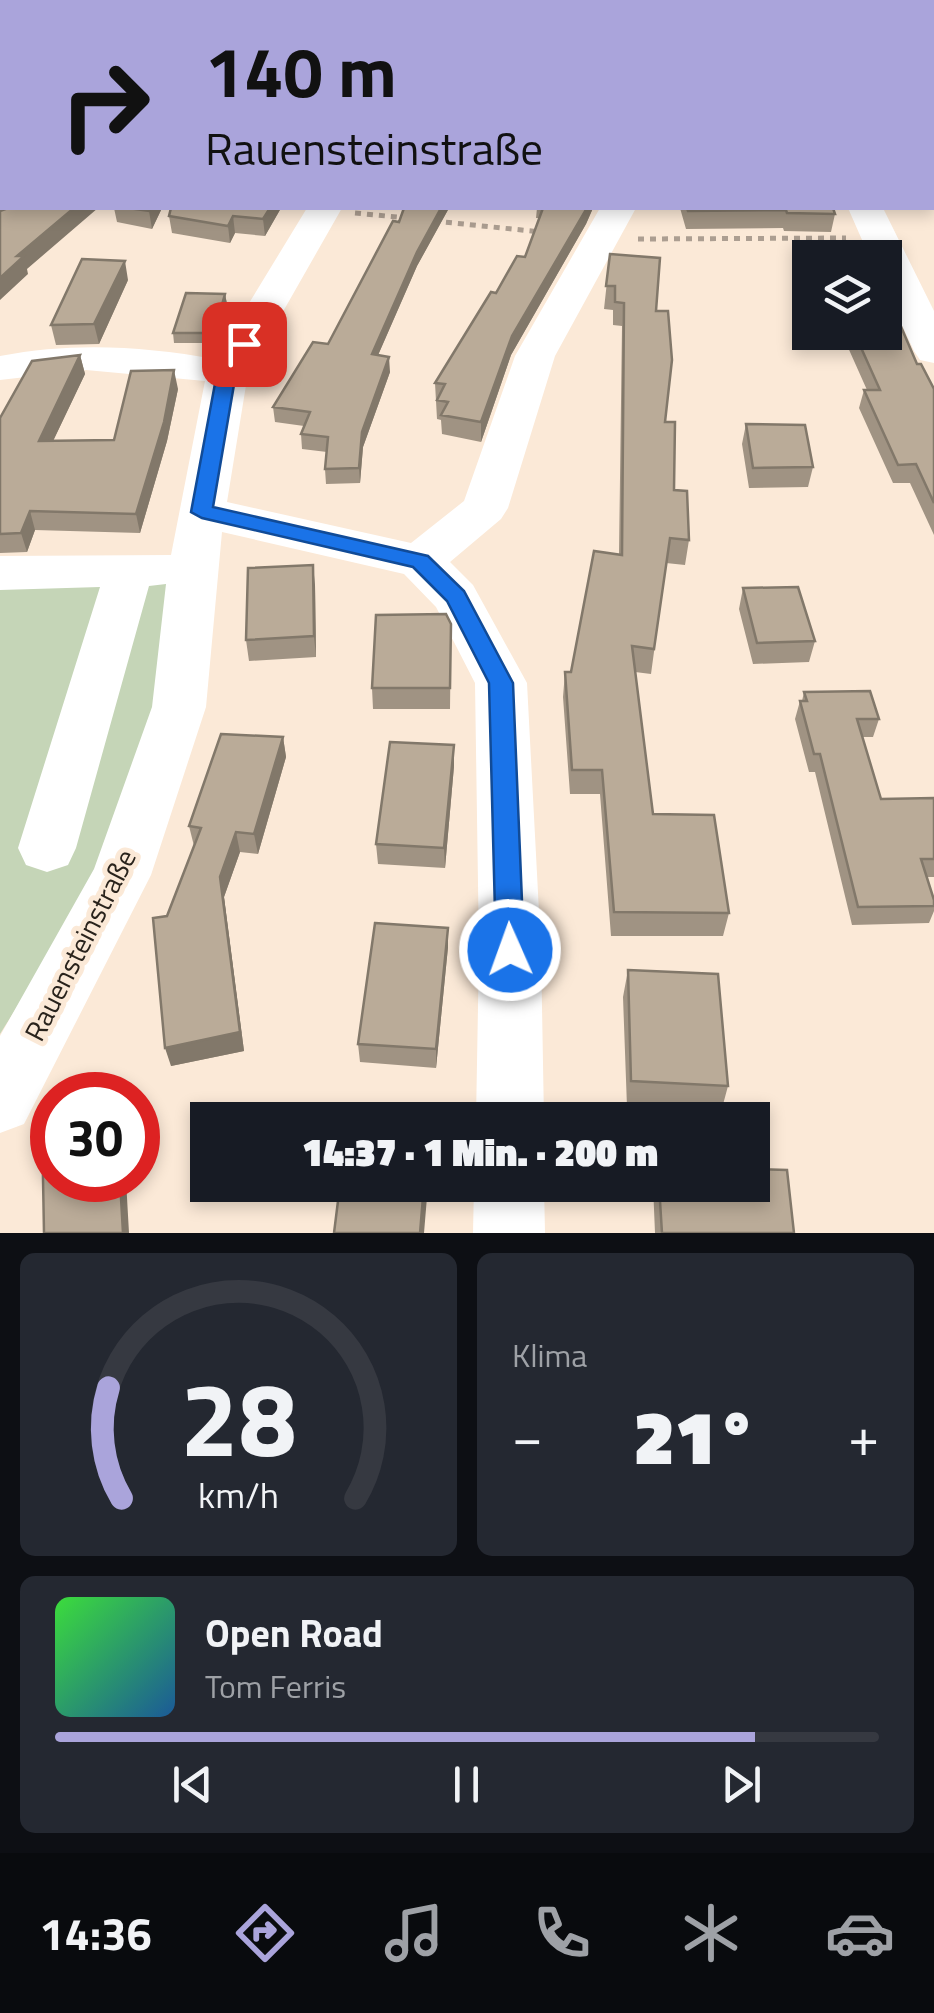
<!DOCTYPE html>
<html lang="de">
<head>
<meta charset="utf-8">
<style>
  body { margin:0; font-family:"Titillium Web",sans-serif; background:#242831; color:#f1f3f6; height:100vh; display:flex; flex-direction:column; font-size:38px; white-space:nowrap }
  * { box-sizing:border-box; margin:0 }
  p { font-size:32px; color:#9ea1a6 }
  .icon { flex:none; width:55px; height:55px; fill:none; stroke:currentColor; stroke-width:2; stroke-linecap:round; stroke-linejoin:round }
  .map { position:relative; height:1233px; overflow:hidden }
  .drawer { display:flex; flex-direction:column; gap:20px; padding:20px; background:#0d0f14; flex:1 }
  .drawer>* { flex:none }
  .hud { position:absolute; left:0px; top:0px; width:935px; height:210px; box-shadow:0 5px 15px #0003; background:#aaa4db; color:#111; overflow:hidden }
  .tools { position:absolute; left:792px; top:240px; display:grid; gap:20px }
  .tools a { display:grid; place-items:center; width:110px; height:110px; border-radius:0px; background:#171b24; box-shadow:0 5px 15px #0003; font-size:50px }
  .speed { position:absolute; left:30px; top:1072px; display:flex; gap:20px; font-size:50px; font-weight:700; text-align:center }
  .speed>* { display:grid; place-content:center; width:130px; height:130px; border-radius:50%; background:#171b24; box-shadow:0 5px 15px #0003; line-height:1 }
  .speed .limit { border:15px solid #d22; background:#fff; color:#111 }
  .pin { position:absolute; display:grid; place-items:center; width:85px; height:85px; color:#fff; margin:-42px; border-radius:20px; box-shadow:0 5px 15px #0006 }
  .me { position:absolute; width:110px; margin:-55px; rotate:358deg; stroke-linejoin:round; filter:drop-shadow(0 0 8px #0008) }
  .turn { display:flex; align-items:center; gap:35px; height:210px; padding:0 40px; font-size:45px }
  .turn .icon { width:130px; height:130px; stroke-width:2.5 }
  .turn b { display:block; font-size:70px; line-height:85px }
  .big { font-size:75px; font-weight:800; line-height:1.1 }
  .drawer .widget { flex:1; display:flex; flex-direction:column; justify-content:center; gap:15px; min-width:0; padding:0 35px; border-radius:15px; background:#242831 }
  .drawer .dial { align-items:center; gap:0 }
  .dial svg { height:260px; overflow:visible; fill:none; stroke:#363941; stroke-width:7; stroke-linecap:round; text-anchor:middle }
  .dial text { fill:#f1f3f6; stroke:none }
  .song { display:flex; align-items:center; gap:30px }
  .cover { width:120px; height:120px; border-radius:15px; background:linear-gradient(135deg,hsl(120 70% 55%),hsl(210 70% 35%)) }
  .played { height:10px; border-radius:5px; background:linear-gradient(90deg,#aaa4db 85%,#363941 85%) }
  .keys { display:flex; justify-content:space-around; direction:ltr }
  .heat { display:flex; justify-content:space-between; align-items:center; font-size:55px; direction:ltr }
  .drawer .tiles { flex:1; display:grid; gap:20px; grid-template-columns:1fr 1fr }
  .widget:last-child { grid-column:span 2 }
  .trip { position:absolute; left:190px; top:1102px; width:580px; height:100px; border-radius:0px; background:#171b24; box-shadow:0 5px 15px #0003; font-weight:800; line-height:100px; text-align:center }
  .tabs { display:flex; height:160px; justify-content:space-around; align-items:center; background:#090b0e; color:#9ea1a6 }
  .tabs .icon { width:70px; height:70px }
  .tabs .current { color:#aaa4db }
  .tabs b { font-size:45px; color:#f1f3f6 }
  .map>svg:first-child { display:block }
  .green { fill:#c5d5b7 }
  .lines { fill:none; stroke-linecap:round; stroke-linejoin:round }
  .path { stroke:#ac9e91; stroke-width:5; stroke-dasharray:6 6; stroke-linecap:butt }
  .minor { fill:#fff; fill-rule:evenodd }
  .wall { fill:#a09383 }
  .shaded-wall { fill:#82786a }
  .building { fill:#baab98; stroke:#82786a; stroke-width:2.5 }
  .route { fill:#1a73e8; stroke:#114b97; stroke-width:2.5 }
  .labels { text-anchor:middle; stroke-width:10; stroke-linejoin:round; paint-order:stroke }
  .street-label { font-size:28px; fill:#29231c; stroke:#fbe9d7 }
</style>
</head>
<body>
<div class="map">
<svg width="934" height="1233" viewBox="0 0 934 1233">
  <rect width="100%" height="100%" fill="#fbe9d7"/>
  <path class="green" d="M 171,563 L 156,705 L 98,878 L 0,1034 L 0,564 Z"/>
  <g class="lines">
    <path class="path" d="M 355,213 L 407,218
      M 434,221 L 541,232
      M 638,239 L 846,238"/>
    <path class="minor" d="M 381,0 L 409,0 L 409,2 L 381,2 Z
      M 603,0 L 631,0 L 631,2 L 603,2 Z
      M 788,0 L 816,0 L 816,2 L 788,2 Z
      M 932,8 L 934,8 L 934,31 L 932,30 Z
      M 307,208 L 342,208 L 248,373 L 227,502 L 411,543 L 464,501 L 515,356 L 600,208 L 636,208 L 555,356 L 508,508 L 501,519 L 450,562 L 473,585 L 527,683 L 541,950 L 544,1120 L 476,1120 L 479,950 L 475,683 L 436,607 L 404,574 L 222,532 L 206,707 L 151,875 L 24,1124 L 0,1133 L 0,1036 L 94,869 L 152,707 L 166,584 L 149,586 L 76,848 L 68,865 L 47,872 L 26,865 L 18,848 L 100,587 L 0,590 L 0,556 L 171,555 L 205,381 L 86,370 L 0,380 L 0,356 C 73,342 142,346 215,359 Z
      M 848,208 L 883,208 L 934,311 L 934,363 L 920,360 L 914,351 L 885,289 L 885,258 L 870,258 Z
      M 474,1185 L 544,1185 L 545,1233 L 473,1233 Z"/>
  </g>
  <path class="wall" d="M 89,0 L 380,0 L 380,2 L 89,2 Z
    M 114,208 L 162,208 L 152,229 L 117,222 Z
    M 281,208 L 265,236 L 235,233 L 230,243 L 172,233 L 169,216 Z
    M 404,208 L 449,208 L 417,266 L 378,355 L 390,372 L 363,447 L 360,483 L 326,484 L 325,469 L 327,452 L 302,449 L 301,434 L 304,426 L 275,422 L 273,407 L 328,344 L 399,222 Z
    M 537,208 L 593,208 L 586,224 L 511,355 L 481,442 L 442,434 L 441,420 L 437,419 L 435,383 L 496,293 L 525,257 L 539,218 L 536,218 Z
    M 680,208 L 833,208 L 835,214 L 831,232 L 784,231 L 783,228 L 686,229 Z
    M 610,254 L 656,311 L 665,422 L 674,490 L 689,540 L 685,565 L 666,563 L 651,674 L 635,672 L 653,814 L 729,913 L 723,936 L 611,936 L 600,794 L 570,794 L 563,697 L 565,672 L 571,672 L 619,554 L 622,326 L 613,325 L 613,310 L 604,309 Z
    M 809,275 L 810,275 L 810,307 L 805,293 Z
    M 128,280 L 99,344 L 56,345 L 51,325 Z
    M 225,294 L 227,304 L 215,343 L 174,343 L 173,333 Z
    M 819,332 L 885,332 L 917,364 L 934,389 L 934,535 L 910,483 L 893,483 L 859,408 L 864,390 L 867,390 L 842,334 L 820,334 Z
    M 80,355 L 85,374 L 53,441 L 114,440 L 178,389 L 167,441 L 140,533 L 35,530 L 27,552 L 0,553 L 0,418 Z
    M 746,424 L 813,467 L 808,487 L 749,488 L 742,444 Z
    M 315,585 L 316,657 L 249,661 L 246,640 Z
    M 743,588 L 815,641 L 809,662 L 753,664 L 739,609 Z
    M 451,624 L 450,709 L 373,709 L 372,688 Z
    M 804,692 L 879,719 L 873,737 L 862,737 L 881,799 L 934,798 L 934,877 L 927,877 L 934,900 L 934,911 L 929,923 L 852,925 L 815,772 L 809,772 L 795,719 L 800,701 L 802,701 Z
    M 283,737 L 286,757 L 258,854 L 240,852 L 224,897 L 244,1051 L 171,1066 L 167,916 L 194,846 L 189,826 Z
    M 454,766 L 445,868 L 378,864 L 376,844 Z
    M 448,928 L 448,947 L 436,1068 L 360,1062 L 358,1044 Z
    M 628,970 L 728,1086 L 721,1112 L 627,1107 L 623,997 Z
    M 653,1185 L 752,1185 L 794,1233 L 655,1233 Z"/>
  <path class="shaded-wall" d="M 74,208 L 98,208 L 27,269 L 28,274 L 0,300 L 0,278 L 17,256 Z
    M 151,208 L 162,208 L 152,229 L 149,211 Z
    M 270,208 L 281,208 L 265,236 L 263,219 Z
    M 441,208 L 449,208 L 417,266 L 372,369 L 372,354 L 417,252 Z
    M 587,208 L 593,208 L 586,224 L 511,355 L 481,442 L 481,422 L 512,336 Z
    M 233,216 L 235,233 L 230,243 L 228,226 Z
    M 125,261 L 128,280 L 99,344 L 94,324 Z
    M 225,294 L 227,304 L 215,343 L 214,333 Z
    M 80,355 L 85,374 L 44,460 L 39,441 Z
    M 389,357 L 390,372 L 363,447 L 360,483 L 359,468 L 362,432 Z
    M 174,370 L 178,389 L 167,441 L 140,533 L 136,514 Z
    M 30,511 L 35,530 L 27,552 L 21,533 Z
    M 313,565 L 315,585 L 316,657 L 314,636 Z
    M 283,737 L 286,757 L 258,854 L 254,834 Z
    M 454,745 L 454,766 L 445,868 L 444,848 Z
    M 236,832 L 240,852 L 224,897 L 244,1051 L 171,1066 L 165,1048 L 220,877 Z
    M 448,928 L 448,947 L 436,1068 L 436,1049 Z
    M 120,1180 L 126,1180 L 129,1233 L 123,1233 Z
    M 424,1185 L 428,1185 L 424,1233 L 420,1233 Z"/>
  <path class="building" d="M 104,0 L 379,0 L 379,2 L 130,2 Z
    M 441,0 L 475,0 L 475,2 L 441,2 Z
    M 569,0 L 603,0 L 603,2 L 570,2 Z
    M 867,0 L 900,0 L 901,2 L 868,2 Z
    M 2,24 L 2,187 L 1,187 L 0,181 L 0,26 Z
    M 8,208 L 74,208 L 17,256 L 24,256 L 0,278 L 0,211 Z
    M 128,208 L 151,208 L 149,211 Z
    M 171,208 L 270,208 L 263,219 L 233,216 L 228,226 L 169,216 Z
    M 404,208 L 441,208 L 417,252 L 372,354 L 389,357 L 362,432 L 359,468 L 325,469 L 328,437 L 301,434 L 310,412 L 273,407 L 313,342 L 328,344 L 393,221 L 399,222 Z
    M 543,208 L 587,208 L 512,336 L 481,422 L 441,415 L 448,402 L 437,400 L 445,384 L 435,383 L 491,292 L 496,293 L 517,256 L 525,257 Z
    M 687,208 L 833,208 L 835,214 L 787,213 L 786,210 L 688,211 Z
    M 610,254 L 660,258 L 656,311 L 668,311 L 672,360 L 665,422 L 675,422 L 674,490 L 687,491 L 689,540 L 670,538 L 654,649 L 632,646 L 653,814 L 714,815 L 729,913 L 614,912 L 602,770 L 572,770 L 565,672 L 571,672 L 594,551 L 622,555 L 624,303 L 615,302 L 615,286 L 606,286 Z
    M 82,259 L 125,261 L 94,324 L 51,325 Z
    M 186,293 L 225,294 L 214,333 L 173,333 Z
    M 885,313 L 886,315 L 896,315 L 917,364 L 921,364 L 934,389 L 934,503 L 916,464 L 898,465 L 864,390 L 880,390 L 854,332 L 885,332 Z
    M 80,355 L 39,441 L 114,440 L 131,371 L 174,370 L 164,422 L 136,514 L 30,511 L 21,533 L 0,534 L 0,418 L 32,361 Z
    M 746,424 L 805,425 L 813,467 L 753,468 Z
    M 313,565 L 314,636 L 246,640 L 248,568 Z
    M 798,587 L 815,641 L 757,643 L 743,588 Z
    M 446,614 L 451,624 L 450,688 L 372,688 L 376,615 Z
    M 870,691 L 879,719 L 857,719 L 881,799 L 934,798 L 934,859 L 921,859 L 934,900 L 934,906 L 858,907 L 820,754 L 814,754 L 800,701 L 807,701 L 804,692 Z
    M 221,734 L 283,737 L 254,834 L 236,832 L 220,877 L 240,1032 L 165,1048 L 153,918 L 167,916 L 201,828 L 189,826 Z
    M 390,742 L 454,745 L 444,848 L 376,844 Z
    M 375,923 L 448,928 L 436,1049 L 358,1044 Z
    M 628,970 L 718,974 L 728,1086 L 631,1081 Z
    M 52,1121 L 52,1180 L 120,1180 L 123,1233 L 44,1233 L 42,1123 Z
    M 752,1169 L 787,1170 L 794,1233 L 662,1233 L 659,1185 L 752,1185 Z
    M 340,1185 L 424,1185 L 420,1233 L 334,1233 Z"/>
  <path class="route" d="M 244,338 L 253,344 L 236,373 L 213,507 L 428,556 L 464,591 L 513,683 L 524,950 L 520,958 L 510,962 L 500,958 L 496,950 L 489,683 L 447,601 L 413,567 L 202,518 L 191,512 L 217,373 L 237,340 Z"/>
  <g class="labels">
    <g class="street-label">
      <text transform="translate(80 945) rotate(-63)" y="10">Rauensteinstraße</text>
    </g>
  </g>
</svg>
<div class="tools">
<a><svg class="icon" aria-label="layers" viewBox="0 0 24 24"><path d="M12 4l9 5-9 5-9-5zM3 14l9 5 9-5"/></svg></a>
</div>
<div class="speed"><div class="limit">30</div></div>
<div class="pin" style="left:244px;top:344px;background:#d93025"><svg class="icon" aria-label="arrive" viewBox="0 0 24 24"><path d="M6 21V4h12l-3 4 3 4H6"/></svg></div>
<svg class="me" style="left:510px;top:950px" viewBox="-20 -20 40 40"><circle r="17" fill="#1a73e8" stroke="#fff" stroke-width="3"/><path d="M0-11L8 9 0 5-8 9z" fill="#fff"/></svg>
<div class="trip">14:37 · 1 Min. · 200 m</div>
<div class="hud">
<div class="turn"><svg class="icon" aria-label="right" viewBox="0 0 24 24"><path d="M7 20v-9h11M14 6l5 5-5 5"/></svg><div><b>140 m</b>Rauensteinstraße</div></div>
</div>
</div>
<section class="drawer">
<div class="tiles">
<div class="widget dial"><svg viewBox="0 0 100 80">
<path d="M14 69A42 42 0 1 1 86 69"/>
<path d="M14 69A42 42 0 0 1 10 35" stroke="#aaa4db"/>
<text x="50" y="56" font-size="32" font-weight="700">28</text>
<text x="50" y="72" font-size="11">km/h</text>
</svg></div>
<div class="widget"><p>Klima</p>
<div class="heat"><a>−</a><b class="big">21°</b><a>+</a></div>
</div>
<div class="widget">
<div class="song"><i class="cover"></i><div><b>Open Road</b><p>Tom Ferris</p></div></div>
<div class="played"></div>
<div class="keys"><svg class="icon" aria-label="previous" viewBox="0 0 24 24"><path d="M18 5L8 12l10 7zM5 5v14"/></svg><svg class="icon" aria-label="pause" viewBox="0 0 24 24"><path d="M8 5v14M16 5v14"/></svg><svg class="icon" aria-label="next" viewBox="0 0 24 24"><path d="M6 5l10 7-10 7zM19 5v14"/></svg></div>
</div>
</div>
</section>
<nav class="tabs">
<b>14:36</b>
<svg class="icon current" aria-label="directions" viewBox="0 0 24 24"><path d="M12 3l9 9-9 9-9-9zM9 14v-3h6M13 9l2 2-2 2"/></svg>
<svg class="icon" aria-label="music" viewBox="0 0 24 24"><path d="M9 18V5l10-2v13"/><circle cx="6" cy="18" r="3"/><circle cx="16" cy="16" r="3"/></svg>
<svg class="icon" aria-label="phone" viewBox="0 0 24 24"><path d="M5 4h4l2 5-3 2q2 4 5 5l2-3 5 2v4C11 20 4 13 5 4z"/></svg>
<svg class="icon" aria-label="climate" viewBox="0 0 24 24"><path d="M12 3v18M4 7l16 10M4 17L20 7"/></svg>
<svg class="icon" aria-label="car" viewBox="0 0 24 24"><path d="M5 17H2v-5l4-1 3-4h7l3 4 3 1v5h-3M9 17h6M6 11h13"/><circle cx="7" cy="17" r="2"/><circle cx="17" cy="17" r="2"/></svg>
</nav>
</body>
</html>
